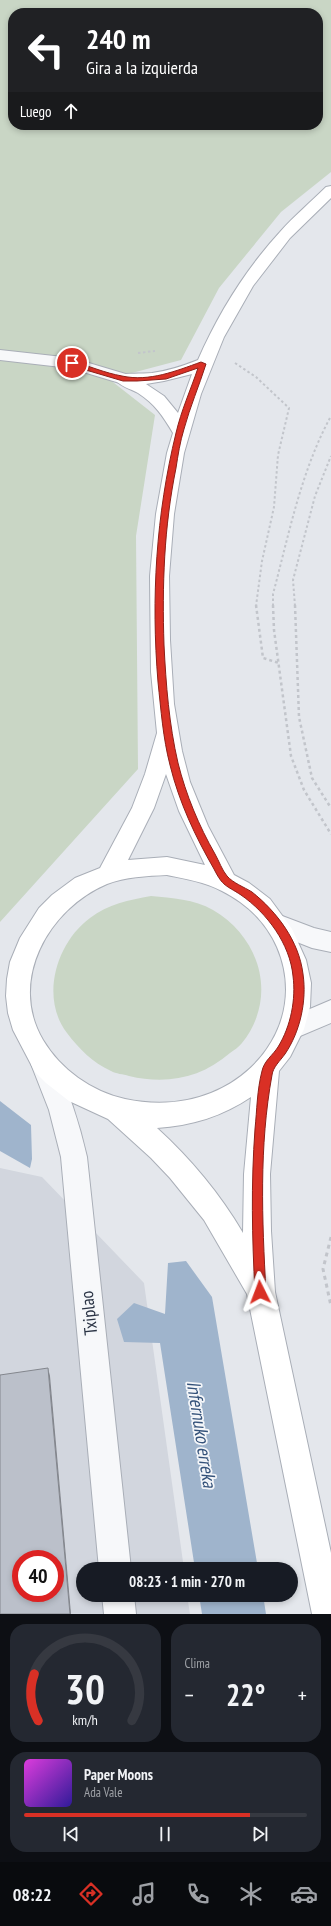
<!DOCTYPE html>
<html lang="es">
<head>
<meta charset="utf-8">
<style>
  body { margin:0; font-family:"PT Sans Narrow",sans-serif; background:#242831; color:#f1f3f6; height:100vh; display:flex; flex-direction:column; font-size:15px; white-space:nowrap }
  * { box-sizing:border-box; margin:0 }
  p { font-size:13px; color:#9ea1a6 }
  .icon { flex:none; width:22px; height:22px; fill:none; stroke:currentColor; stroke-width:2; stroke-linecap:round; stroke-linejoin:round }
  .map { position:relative; height:1614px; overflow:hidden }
  .side { display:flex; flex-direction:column; gap:10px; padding:10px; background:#0d0f14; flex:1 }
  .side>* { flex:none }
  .banner { position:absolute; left:8px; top:8px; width:315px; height:122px; border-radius:16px; box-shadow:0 2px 6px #0003; background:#202124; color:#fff; overflow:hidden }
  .speed { position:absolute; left:12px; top:1550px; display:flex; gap:8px; font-size:20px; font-weight:700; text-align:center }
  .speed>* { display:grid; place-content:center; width:52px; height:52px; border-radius:50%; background:#171b24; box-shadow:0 2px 6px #0003; line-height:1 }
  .speed .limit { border:6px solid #d22; background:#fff; color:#111 }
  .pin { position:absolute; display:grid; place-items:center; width:34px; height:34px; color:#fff; margin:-17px; border:2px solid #fff; border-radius:50%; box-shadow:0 1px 4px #0007 }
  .me { position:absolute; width:44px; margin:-22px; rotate:357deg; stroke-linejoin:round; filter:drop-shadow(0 0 3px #0008) }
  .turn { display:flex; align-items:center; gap:14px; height:84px; padding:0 12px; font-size:18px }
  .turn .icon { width:52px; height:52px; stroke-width:2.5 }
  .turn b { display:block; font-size:28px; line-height:34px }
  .then { display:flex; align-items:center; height:38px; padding:0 12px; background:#0003; gap:8px; font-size:15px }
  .big { font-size:30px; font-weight:600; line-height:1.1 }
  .side .widget { flex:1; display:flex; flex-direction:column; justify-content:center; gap:6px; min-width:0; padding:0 14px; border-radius:16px; background:#242831 }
  .side .dial { align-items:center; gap:0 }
  .dial svg { height:104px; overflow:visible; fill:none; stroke:#363941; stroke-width:7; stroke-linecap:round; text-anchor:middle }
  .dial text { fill:#f1f3f6; stroke:none }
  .song { display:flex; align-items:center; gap:12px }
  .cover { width:48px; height:48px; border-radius:6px; background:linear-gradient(135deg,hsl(300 70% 55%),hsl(250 70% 35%)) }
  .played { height:4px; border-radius:2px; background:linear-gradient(90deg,#d93025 80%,#363941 80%) }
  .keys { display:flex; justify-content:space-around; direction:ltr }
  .heat { display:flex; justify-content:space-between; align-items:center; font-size:22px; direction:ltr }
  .side .tiles { flex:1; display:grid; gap:10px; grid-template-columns:1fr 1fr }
  .widget:last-child { grid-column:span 2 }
  .trip { position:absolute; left:76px; top:1562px; width:222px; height:40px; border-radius:20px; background:#171b24; box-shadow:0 2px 6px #0003; font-weight:600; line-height:40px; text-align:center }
  .dock { display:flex; height:64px; justify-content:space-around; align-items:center; background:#090b0e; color:#9ea1a6 }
  .dock .icon { width:28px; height:28px }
  .dock .active { color:#d93025 }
  .dock b { font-size:18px; color:#f1f3f6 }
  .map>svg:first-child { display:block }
  .built { fill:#d2d6de; fill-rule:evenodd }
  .green { fill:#c9d6c5; fill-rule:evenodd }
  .water { fill:#9fb4cc }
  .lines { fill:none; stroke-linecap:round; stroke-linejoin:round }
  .street-casing { stroke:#a9aeb7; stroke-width:2 }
  .secondary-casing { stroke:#a9aeb7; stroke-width:2 }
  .path-far2 { stroke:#c2c5cb; stroke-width:2; stroke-dasharray:2.5 2.5; stroke-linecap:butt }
  .path-far1 { stroke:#c2c5cb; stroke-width:2.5; stroke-dasharray:3 3; stroke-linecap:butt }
  .path { stroke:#c2c5cb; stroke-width:3; stroke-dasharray:4 4; stroke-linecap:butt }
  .street { fill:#f7f8fa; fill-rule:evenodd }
  .secondary { fill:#fff; fill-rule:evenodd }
  .shaded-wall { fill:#83868d }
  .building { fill:#bbc0ca; stroke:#83868d; fill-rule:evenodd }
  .route { fill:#d93025; stroke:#8d1f18 }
  .labels { text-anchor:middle; stroke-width:3.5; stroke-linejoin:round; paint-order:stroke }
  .near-street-label { font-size:18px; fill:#2b3445; stroke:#f4f6f9 }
  .near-water-label { font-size:19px; font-style:italic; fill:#34527a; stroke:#f4f6f9 }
</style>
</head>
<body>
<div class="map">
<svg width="331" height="1614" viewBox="0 0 331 1614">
  <rect width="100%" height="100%" fill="#e4e7ec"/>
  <path class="built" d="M 0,1168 L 42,1177 L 144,1283 L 184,1569 L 83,1569 L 83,1595 L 187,1595 L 190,1614 L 0,1614 ZM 21,1559 L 55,1559 L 55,1593 L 21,1593 Z"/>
  <path class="green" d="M 0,0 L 331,0 L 331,172 L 281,212 L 219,288 L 181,360 L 109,379 L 155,415 L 136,536 L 138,769 L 0,922 ZM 13,13 L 318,13 L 318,125 L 13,125 Z
    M 151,896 C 172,898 194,899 213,910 C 261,938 278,998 242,1043 C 239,1047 234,1050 230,1053 C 201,1078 167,1085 129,1076 C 123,1074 116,1074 111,1071 C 92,1062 80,1050 67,1033 C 40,998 56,943 90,918 C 108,904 129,900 151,896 Z"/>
  <path class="water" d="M 0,1101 L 31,1125 L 32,1159 L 30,1168 L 0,1151 Z
    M 186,1261 L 212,1297 L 258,1569 L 195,1569 L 160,1343 L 124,1342 L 117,1319 L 134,1303 L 165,1314 L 168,1263 Z
    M 199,1595 L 263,1595 L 266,1614 L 202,1614 Z"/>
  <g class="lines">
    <g class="street-casing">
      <path id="street" d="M 0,350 L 72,358 L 129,375 L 131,379 L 129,383 L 123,384 L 70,368 L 0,360 Z
        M 277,914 L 314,928 L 331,932 L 331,952 L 312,948 L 269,931 L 265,924 L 269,917 Z
        M 331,1000 L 331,1023 L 293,1039 L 284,1036 L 281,1028 L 284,1020 Z
        M 44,1052 L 53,1056 C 68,1089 79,1122 87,1157 L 131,1569 L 99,1569 L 61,1157 L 49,1110 L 31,1064 L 35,1056 Z
        M 102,1595 L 134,1595 L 136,1614 L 104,1614 Z"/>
    </g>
    <g class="secondary-casing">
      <path id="secondary" d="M 331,186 L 331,198 L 290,238 L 253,286 L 224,337 L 201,394 L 184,453 L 174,514 L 169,576 L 170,640 L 174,704 L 182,751 L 190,782 L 208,826 L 234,875 L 249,883 L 270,899 L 292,929 L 306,960 L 311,983 L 310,1007 L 304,1029 L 290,1057 L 279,1071 L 270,1174 L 271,1231 L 275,1292 L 331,1553 L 331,1614 L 312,1614 L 247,1294 L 204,1220 L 170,1178 L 151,1158 L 108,1119 L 69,1101 L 46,1083 L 35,1072 L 13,1030 L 8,1013 L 6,996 L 7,979 L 10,962 L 20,938 L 39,908 L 52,895 L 75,878 L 100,868 L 132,808 L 145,774 L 157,733 L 151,672 L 150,576 L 156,514 L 167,453 L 173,433 C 163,416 155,404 138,393 C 131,389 119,386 115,379 L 117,375 C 128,373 141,374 152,373 C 168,371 183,366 198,360 C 218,314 246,269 280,232 C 294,216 311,202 326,187 ZM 192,374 L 178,413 L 164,396 L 146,384 L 164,381 ZM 166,774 L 179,811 L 205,865 L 167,857 L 128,860 L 154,808 ZM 167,875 C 186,879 205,882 222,891 C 246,903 266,922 277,947 C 303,1007 270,1069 211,1093 C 184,1104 153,1105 125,1099 C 91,1091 61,1070 43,1040 C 8,981 48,909 107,884 C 125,877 147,876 167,875 ZM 251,1097 L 244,1174 L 243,1233 C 220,1194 191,1159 157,1128 C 191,1126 223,1116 251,1097 Z"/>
    </g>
    <path class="path-far2" d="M 138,353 L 155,351
      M 235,363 L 256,377 L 289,408 L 278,455 L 274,507 L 262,561 L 256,606
      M 273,606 L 273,594 C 289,534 301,471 331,416
      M 295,606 L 293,580 L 315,496 L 331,456"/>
    <path class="path-far1" d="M 256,605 L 263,658 L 279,663
      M 273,605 L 274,630 L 291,756 L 304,790 L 331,834
      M 295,605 L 299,717 L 312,778 L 331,808"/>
    <path class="path" d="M 331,1237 L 323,1269 L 331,1306"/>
    <use href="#street" class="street"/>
    <use href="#secondary" class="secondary"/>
  </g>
  <path class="shaded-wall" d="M 48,1368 L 50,1376 L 71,1614 L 70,1614 Z"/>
  <path class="building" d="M 48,1368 L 70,1614 L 0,1614 L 0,1375 ZM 21,1559 L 55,1559 L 55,1593 L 21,1593 Z"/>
  <path class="route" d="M 72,361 C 89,366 105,373 122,376 C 149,382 176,371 201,362 L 206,364 C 199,386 190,407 184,429 C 180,442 178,455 176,468 C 164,527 162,585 164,645 C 166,685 169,724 178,763 C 186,795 199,826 215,854 C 219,861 222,870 227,876 C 233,883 244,887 252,892 C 277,912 299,941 303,974 C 307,1001 300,1032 285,1054 C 280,1061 273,1067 272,1075 C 259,1146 262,1220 266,1292 L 265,1296 L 260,1298 L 256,1296 L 255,1292 C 252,1237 251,1184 255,1129 C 257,1110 257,1090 262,1071 C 264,1061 273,1055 278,1047 C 291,1026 296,999 293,976 C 290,944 267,913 241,895 C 226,885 223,887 214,869 C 195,836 179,802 170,765 C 163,738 161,710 158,682 C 151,598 156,515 176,433 C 181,411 191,389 198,368 L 166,379 L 137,381 L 123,381 L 69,365 L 69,362 Z"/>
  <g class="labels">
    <g class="near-street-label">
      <text transform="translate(89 1313) rotate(-96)" y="6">Txiplao</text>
    </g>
    <g class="near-water-label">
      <text transform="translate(202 1434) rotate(81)" y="7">Infernuko erreka</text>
    </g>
  </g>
</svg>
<div class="speed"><div class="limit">40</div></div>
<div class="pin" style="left:72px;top:363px;background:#d93025"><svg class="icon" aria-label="arrive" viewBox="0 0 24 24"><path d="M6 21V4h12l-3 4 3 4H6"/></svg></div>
<svg class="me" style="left:260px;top:1292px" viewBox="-20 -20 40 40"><path d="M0-17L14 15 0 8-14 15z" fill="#d93025" stroke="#fff" stroke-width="4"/></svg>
<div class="trip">08:23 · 1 min · 270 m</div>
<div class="banner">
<div class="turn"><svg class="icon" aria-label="left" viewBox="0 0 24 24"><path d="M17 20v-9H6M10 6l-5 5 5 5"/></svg><div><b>240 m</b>Gira a la izquierda</div></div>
<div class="then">Luego<svg class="icon" aria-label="ahead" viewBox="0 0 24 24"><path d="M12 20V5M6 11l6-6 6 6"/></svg></div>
</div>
</div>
<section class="side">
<div class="tiles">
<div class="widget dial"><svg viewBox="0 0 100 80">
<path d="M14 69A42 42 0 1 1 86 69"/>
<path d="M14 69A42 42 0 0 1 11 33" stroke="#d93025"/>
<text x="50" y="56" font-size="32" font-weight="700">30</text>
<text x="50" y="72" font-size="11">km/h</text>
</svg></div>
<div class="widget"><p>Clima</p>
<div class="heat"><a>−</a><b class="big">22°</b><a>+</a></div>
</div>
<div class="widget">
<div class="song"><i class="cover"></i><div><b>Paper Moons</b><p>Ada Vale</p></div></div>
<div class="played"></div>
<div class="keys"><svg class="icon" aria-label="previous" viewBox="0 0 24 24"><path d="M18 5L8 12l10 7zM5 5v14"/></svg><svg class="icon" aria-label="pause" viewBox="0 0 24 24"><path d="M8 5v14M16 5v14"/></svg><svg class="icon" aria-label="next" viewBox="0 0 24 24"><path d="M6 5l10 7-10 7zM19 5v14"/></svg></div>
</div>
</div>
</section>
<nav class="dock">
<b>08:22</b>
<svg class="icon active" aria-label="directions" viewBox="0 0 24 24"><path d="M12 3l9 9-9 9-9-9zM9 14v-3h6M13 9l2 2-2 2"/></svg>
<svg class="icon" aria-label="music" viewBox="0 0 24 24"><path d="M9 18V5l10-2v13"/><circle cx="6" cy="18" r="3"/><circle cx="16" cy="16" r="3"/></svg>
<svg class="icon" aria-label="phone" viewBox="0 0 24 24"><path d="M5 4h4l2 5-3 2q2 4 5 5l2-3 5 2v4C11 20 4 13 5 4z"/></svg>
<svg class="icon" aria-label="climate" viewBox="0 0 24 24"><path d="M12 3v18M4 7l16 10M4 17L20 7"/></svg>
<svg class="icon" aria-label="car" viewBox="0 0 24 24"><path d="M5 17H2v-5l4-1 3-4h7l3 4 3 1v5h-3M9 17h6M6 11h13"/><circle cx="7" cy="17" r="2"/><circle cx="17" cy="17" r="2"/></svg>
</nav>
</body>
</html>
